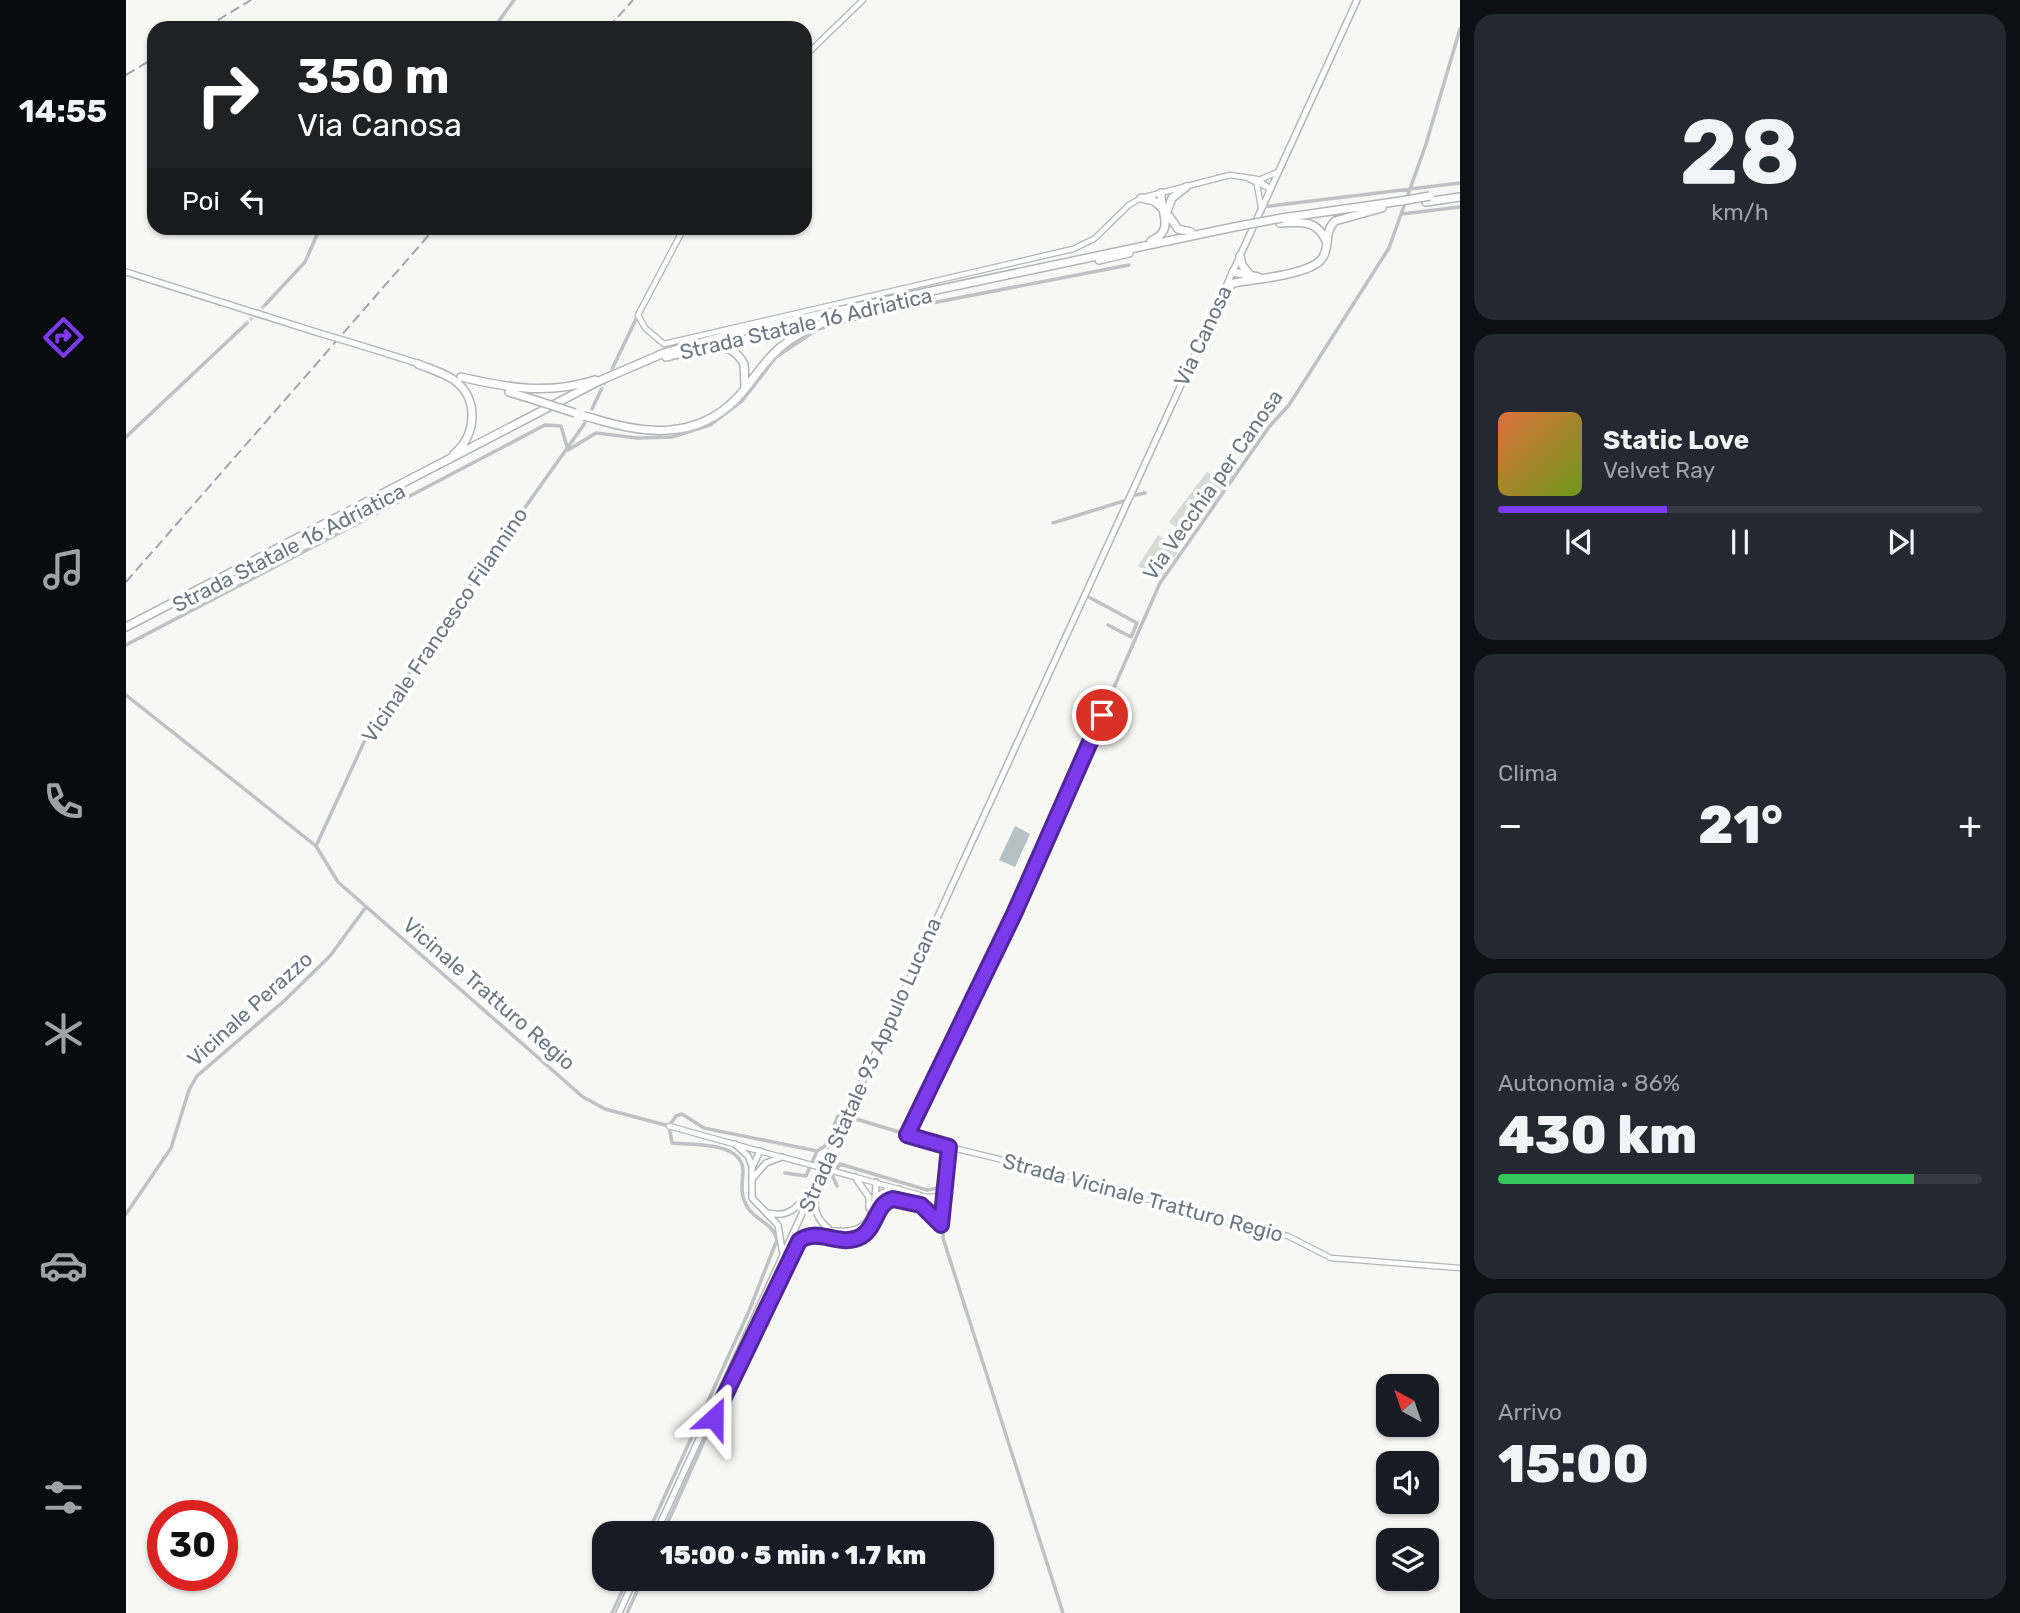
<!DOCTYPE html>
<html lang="it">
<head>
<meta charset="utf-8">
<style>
  body { margin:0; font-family:Rubik,sans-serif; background:#242831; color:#f1f3f6; height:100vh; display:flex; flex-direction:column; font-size:26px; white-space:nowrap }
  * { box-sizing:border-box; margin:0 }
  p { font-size:23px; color:#9ea1a6 }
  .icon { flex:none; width:38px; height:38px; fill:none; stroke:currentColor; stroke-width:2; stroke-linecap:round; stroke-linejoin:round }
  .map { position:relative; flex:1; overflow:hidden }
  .side { display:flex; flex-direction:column; gap:14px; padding:14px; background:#0d0f14; width:560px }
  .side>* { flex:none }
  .banner { position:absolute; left:21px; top:21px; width:665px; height:214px; border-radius:21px; box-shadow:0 2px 5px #0004; background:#202124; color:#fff; overflow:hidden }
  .needle { width:46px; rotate:320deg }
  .fabs { position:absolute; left:1250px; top:1374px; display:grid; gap:14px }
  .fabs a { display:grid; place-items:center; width:63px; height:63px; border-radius:14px; background:#171b24; box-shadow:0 2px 5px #0004; font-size:35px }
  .speed { position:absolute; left:21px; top:1500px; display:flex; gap:14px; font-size:35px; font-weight:700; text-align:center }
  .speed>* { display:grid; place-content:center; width:91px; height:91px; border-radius:50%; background:#171b24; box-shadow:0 2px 5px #0004; line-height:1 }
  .speed .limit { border:10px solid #d22; background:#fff; color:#111 }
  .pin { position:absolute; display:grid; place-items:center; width:60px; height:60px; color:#fff; margin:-30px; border:4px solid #fff; border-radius:50%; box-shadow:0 2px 7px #0007 }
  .me { position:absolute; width:77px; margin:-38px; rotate:24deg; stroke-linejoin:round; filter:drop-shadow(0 0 5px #0008) }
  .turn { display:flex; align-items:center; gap:24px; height:147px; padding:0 35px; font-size:32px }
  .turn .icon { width:91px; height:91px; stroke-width:2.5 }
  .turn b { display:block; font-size:49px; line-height:60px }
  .then { display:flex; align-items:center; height:66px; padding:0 35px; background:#0003; gap:14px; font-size:26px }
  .big { font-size:52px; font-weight:800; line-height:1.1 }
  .side .card { flex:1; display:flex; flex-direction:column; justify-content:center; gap:10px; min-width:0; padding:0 24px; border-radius:21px; background:#242831 }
  .side .dial { align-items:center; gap:0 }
  .dial b { font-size:91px; line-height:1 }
  .song { display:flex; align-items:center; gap:21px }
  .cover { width:84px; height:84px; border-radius:10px; background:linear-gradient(135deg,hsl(20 70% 55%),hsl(80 70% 35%)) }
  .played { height:7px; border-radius:4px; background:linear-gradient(90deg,#7c3aed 35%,#363941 35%) }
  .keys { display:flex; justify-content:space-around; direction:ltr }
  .heat { display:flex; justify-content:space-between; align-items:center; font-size:38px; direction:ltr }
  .charge { height:10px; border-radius:5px; background:linear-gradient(90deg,#34c759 86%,#363941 0) }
  .trip { position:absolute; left:466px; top:1521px; width:402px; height:70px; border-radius:21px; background:#171b24; box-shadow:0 2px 5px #0004; font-weight:800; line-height:70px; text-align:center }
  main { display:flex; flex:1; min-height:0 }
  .menu { display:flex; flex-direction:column; width:126px; justify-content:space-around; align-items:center; background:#090b0e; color:#9ea1a6 }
  .menu .icon { width:49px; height:49px }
  .menu .active { color:#7c3aed }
  .menu b { font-size:32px; color:#f1f3f6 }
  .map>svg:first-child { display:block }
  .green { fill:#d7dbd4 }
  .water { fill:#b5c1c4 }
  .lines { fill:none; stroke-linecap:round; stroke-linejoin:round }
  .street-tunnel { stroke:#ccd1d2; stroke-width:3.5; stroke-dasharray:3.5 2; stroke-linecap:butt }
  .secondary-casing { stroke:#b1b6ba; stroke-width:7 }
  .primary-casing { stroke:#b2b6b9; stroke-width:8 }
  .highway-casing { stroke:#b2b5b8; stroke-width:10 }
  .street { stroke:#bec2c5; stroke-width:3.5 }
  .secondary { stroke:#fff; stroke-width:4.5 }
  .primary { stroke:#fff; stroke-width:5 }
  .highway { stroke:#fff; stroke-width:7 }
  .rail { stroke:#a0a6ab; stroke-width:2; stroke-dasharray:10 5; stroke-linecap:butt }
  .secondary-bridge-casing { stroke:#b1b6ba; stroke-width:7; stroke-linecap:butt }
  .primary-bridge-casing { stroke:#b2b6b9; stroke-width:8; stroke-linecap:butt }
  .highway-bridge-casing { stroke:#b2b5b8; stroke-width:10; stroke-linecap:butt }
  .secondary-bridge { stroke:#fff; stroke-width:4.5 }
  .primary-bridge { stroke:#fff; stroke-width:5 }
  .highway-bridge { stroke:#fff; stroke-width:7 }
  .route-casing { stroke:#51269a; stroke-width:18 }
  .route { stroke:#7c3aed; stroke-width:12 }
  .labels { text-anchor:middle; stroke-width:7; stroke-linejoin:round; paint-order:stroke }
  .street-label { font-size:21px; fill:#697882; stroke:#fff }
</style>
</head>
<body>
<main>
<nav class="menu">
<b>14:55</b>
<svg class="icon active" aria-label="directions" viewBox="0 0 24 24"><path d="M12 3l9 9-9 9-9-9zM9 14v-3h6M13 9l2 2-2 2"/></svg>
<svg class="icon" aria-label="music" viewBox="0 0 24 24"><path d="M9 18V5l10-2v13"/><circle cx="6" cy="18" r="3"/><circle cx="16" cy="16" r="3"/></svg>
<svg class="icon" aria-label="phone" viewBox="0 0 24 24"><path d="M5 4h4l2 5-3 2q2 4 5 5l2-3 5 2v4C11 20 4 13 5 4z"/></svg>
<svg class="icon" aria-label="climate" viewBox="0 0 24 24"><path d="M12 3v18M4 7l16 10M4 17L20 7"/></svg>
<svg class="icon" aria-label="car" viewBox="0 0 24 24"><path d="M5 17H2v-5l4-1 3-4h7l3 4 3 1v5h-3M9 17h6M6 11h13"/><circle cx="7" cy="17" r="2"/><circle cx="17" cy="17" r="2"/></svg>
<svg class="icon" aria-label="filters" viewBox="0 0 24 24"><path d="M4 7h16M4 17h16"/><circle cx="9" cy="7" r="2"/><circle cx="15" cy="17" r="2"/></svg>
</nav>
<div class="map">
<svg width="1334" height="1613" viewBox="0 0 1334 1613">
  <rect width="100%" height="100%" fill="#f7f7f4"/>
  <path class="green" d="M 1102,459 L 1113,466 L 1100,485 L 1091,479 L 1100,486 L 1078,515 L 1075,513 L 1059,534 L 1043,522 L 1081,472 L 1090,478 Z
    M 1032,535 L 1054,549 L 1033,580 L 1012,566 Z"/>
  <path class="water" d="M 889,826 L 904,834 L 889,867 L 873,860 Z"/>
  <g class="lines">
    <path class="street-tunnel" d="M 120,324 L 139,305
      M 475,390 L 487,367"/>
    <g class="secondary-casing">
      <path id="secondary" d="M 679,56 L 737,0
        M 1123,179 L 1145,189
        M 1135,179 L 1152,172
        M 1131,185 L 1135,207
        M 558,228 L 512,315 L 519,328 L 538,344 L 947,249 L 968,239 L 1003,205 L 1015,198 L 1104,175 L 1131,179 L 1145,189
        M 543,1126 L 655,1157
        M 729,1177 L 801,1197 L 817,1207 L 823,1147 L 927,1172 L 1113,1226 L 1162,1236 L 1205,1258 L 1334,1268
        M 801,1197 L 818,1196"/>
    </g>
    <g class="primary-casing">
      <path id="primary" d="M 0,272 L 193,333
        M 230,344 L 294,364
        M 609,1144 L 622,1156 L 626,1166
        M 634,1151 L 626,1168 L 626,1198 L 652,1225 L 657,1255
        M 729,1177 L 743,1197 L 743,1208
        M 626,1179 L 640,1163 L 656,1157
        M 692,1184 C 688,1203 686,1215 702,1228
        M 749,1197 L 762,1190 L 773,1189
        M 643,1213 C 662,1218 673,1207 683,1191
        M 666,1243 C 689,1207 749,1268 750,1182
        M 530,1533 L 1231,0
        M 493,1613 L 509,1578"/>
    </g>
    <g class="highway-casing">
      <path id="highway" d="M 1015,198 L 1028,201 L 1037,209
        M 1300,202 L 1334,197
        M 1042,209 L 1046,198 L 1060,187
        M 1043,216 L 1052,229 L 1065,232
        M 1156,218 L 1275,201
        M 1154,223 C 1174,222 1191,219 1200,241
        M 1025,241 C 1050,230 1034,212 1035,193
        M 1114,256 L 1116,265 L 1124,275
        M 973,260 L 1003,253
        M 1107,272 L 1132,277
        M 1099,289 L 1108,283 C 1128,279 1187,275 1197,257 C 1204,245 1198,232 1209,221 L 1256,208
        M 540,357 C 567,351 602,333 618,364 L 619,386
        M 292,364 C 304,369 318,373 328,380 C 353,398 351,435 328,454
        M 335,377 C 382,388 422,395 469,380
        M 383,392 L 409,400
        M 466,418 C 517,434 570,441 611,398 C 627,381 637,361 656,346 C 681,326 709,318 739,309
        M 0,627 L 473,381 L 538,353 L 612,332 L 1108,227"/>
    </g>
    <path class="street" d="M 368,28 L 388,0
      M 1136,207 L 1334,183
      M 1276,214 L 1334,207
      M 139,305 L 179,262 L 194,228
      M 487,367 L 512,315
      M 466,409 L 475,390
      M 0,437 L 120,324
      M 442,450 L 470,433 L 511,438 L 546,437 L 584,425 L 616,401 L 650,357 L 692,329 L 754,313 L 1003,265
      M 1004,496 L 1019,493
      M 927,523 L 1001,500
      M 959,595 L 1011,623 L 1005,637 L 982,625
      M 0,645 L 419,425 L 435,426 L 442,450
      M 0,695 L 190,846 L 212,882 L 457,1097 L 479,1109 L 543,1126
      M 190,846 L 239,740 L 310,633 L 459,423
      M 730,1119 L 823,1147
      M 543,1126 L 550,1116 L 556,1114 L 578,1128 L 691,1151 L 699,1146 L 712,1116
      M 781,1135 L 888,914 L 1034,583 L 1143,427 L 1163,405 L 1263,248 L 1300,144 L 1334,29
      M 659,1173 L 680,1176 L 691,1151
      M 711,1186 L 706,1175 L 714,1164 L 801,1190 L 812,1188 L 820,1174
      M 817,1207 L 817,1238 L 937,1613
      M 0,1214 L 45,1148 L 63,1090 L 71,1076 L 158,1001 L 204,956 L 240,907
      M 522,1533 L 623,1311 L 651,1240 C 646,1221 631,1222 622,1208 C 614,1196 616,1185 617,1171 C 617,1141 564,1145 546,1143 L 543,1126
      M 537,1533 L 634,1316 L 673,1241 C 693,1226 714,1249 736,1236 C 751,1226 750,1203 767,1199 L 795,1205 L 815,1225
      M 486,1613 L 502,1578
      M 501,1613 L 517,1578"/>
    <use href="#secondary" class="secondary"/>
    <use href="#primary" class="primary"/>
    <use href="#highway" class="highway"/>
    <path class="rail" d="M 79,28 L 125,0
      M 482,28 L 507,0
      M 0,75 L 28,58
      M 0,582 L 309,228"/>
    <g class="secondary-bridge-casing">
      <path id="secondary-bridge" d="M 656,1157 L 729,1177"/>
    </g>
    <g class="primary-bridge-casing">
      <path id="primary-bridge" d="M 193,333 L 230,344"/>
    </g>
    <g class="highway-bridge-casing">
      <path id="highway-bridge" d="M 1275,201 L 1304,196
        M 1108,227 L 1156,218
        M 409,400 L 449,413
        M 458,416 L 466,418"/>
    </g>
    <use href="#secondary-bridge" class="secondary-bridge"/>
    <use href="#primary-bridge" class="primary-bridge"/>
    <use href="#highway-bridge" class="highway-bridge"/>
  </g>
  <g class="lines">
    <g class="route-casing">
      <path id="route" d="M 588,1418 L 673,1241 C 693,1226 714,1249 736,1236 C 751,1226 750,1203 767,1199 L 795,1205 L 815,1225 L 823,1147 L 781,1135 L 888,914 L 976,715"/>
    </g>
    <use href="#route" class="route"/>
  </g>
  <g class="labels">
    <g class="street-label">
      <text transform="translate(680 324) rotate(-13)" y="7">Strada Statale 16 Adriatica</text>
      <text transform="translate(1077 336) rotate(-65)" y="7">Via Canosa</text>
      <text transform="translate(1087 485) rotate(-55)" y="7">Via Vecchia per Canosa</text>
      <text transform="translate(163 548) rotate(-27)" y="7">Strada Statale 16 Adriatica</text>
      <text transform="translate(319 625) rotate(-56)" y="7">Vicinale Francesco Filannino</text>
      <text transform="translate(363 994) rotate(41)" y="7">Vicinale Tratturo Regio</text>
      <text transform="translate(124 1009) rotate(-42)" y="7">Vicinale Perazzo</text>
      <text transform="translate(744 1065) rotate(-66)" y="7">Strada Statale 93 Appulo Lucana</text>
      <text transform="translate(1017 1198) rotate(15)" y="7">Strada Vicinale Tratturo Regio</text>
    </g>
  </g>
</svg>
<div class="fabs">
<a><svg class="needle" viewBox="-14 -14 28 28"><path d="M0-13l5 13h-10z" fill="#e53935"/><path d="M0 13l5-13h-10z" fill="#9ea1a6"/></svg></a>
<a><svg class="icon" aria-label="sound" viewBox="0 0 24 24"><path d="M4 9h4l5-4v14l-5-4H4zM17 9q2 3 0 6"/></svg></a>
<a><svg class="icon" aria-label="layers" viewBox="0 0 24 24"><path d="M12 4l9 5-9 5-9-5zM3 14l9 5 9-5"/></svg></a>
</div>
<div class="speed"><div class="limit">30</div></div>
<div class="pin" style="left:976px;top:715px;background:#d93025"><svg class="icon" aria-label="arrive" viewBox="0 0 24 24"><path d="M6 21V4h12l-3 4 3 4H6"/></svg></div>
<svg class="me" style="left:588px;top:1418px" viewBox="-20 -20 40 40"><path d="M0-17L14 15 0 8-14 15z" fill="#7c3aed" stroke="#fff" stroke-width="4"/></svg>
<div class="trip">15:00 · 5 min · 1.7 km</div>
<div class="banner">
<div class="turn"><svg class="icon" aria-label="right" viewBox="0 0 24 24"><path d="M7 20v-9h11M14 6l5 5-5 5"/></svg><div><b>350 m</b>Via Canosa</div></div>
<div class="then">Poi<svg class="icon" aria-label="left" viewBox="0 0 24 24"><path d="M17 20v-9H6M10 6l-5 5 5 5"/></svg></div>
</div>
</div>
<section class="side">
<div class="card dial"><b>28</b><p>km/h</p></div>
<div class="card">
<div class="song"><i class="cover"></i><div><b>Static Love</b><p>Velvet Ray</p></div></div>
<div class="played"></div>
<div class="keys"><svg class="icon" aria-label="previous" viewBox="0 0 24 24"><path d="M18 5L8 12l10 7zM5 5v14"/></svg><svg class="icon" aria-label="pause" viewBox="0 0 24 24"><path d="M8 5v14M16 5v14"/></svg><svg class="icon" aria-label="next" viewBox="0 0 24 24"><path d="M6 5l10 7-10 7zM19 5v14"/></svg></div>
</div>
<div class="card"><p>Clima</p>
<div class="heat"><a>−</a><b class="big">21°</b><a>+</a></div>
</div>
<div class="card"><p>Autonomia · 86%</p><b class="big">430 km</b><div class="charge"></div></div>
<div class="card"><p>Arrivo</p><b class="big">15:00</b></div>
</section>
</main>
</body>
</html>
